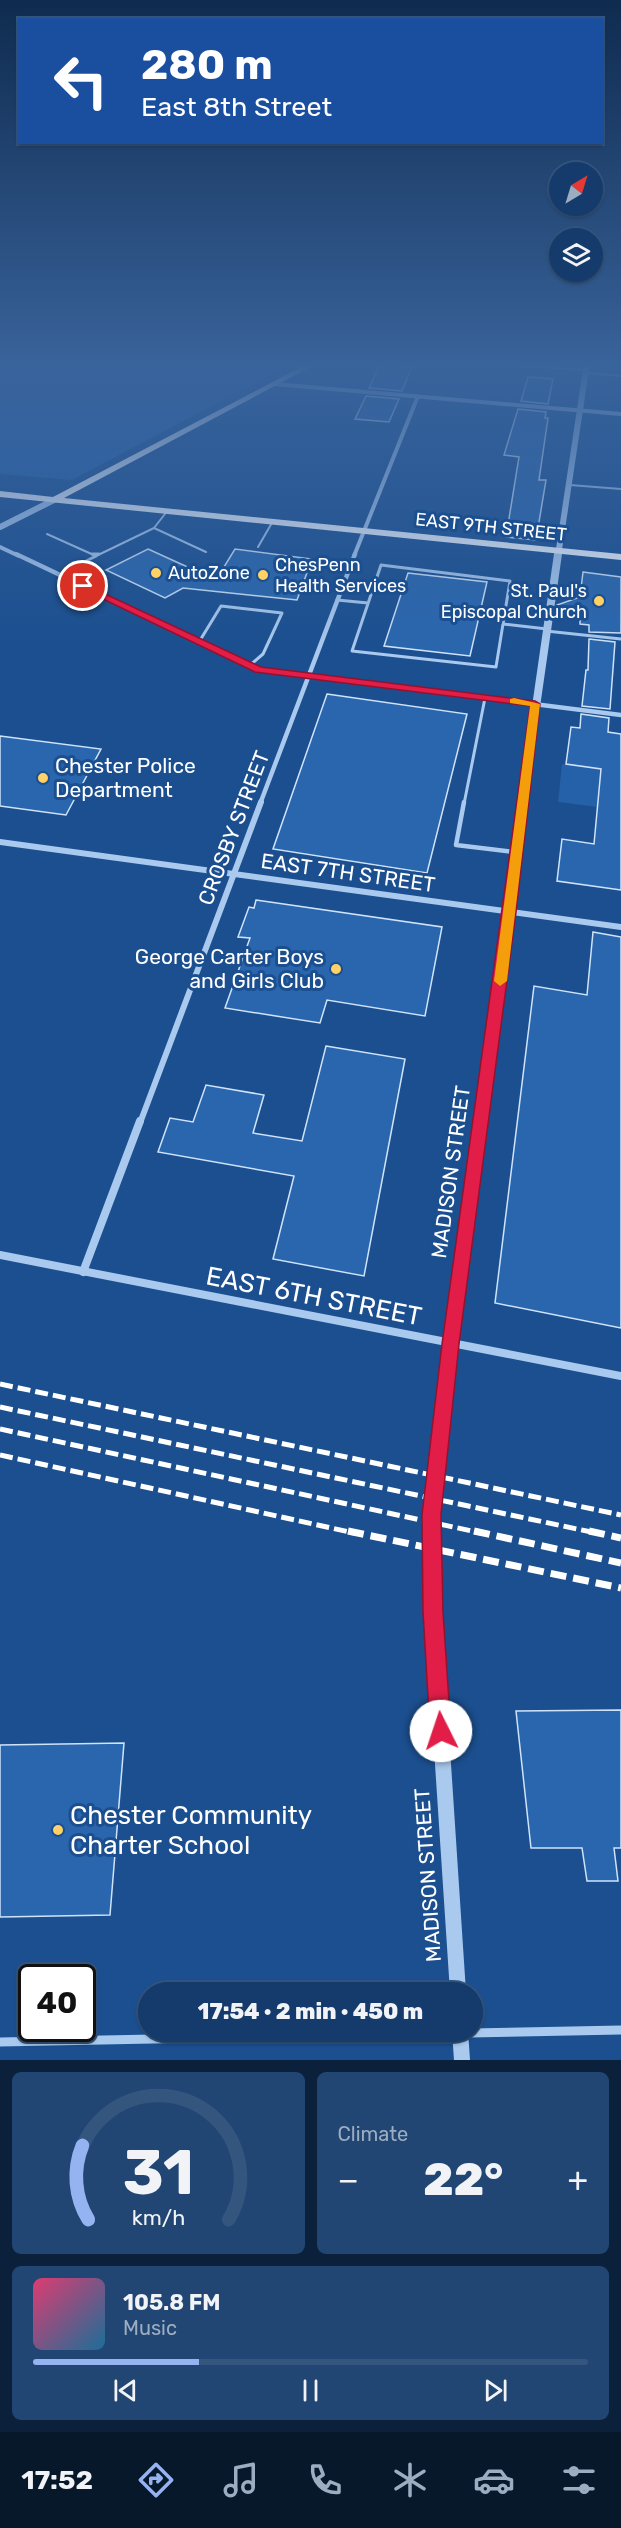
<!DOCTYPE html>
<html lang="en">
<head>
<meta charset="utf-8">
<style>
  body { margin:0; font-family:Rubik,sans-serif; background:#214673; color:#f1f3f6; height:100vh; display:flex; flex-direction:column; font-size:22px; white-space:nowrap }
  * { box-sizing:border-box; margin:0 }
  p { font-size:20px; color:#9dadc1 }
  .icon { flex:none; width:33px; height:33px; fill:none; stroke:currentColor; stroke-width:2; stroke-linecap:round; stroke-linejoin:round }
  .map { position:relative; height:2060px; overflow:hidden }
  .side { display:flex; flex-direction:column; gap:12px; padding:12px; background:#0b203b; flex:1 }
  .side>* { flex:none }
  .top-card { position:absolute; left:18px; top:18px; width:585px; height:126px; border-radius:0px; box-shadow:0 2px 4px #0004,0 0 0 2px #33557e; background:#1a4fa0; color:#fff; overflow:hidden }
  .needle { width:39px; rotate:38deg }
  .fabs { position:absolute; left:549px; top:162px; display:grid; gap:12px }
  .fabs a { display:grid; place-items:center; width:54px; height:54px; border-radius:50%; background:#143b6b; box-shadow:0 2px 4px #0004,0 0 0 2px #33557e; font-size:30px }
  .speed { position:absolute; left:18px; top:1964px; display:flex; gap:12px; font-size:30px; font-weight:700; text-align:center }
  .speed>* { display:grid; place-content:center; width:78px; height:78px; border-radius:50%; background:#143b6b; box-shadow:0 2px 4px #0004,0 0 0 2px #33557e; line-height:1 }
  .speed .limit { border:3px solid #111; border-radius:9px; background:#fff; color:#111 }
  .pin { position:absolute; display:grid; place-items:center; width:51px; height:51px; color:#fff; margin:-26px; border:3px solid #fff; border-radius:50%; box-shadow:0 2px 6px #0007 }
  .me { position:absolute; width:66px; margin:-33px; rotate:356deg; stroke-linejoin:round; filter:drop-shadow(0 0 4px #0008) }
  .turn { display:flex; align-items:center; gap:21px; height:126px; padding:0 24px; font-size:27px }
  .turn .icon { width:78px; height:78px; stroke-width:2.5 }
  .turn b { display:block; font-size:42px; line-height:51px }
  .big { font-size:45px; font-weight:800; line-height:1.1 }
  .side .tile { flex:1; display:flex; flex-direction:column; justify-content:center; gap:9px; min-width:0; padding:0 21px; border-radius:9px; background:#214673 }
  .side .dial { align-items:center; gap:0 }
  .dial svg { height:156px; overflow:visible; fill:none; stroke:#33557e; stroke-width:7; stroke-linecap:round; text-anchor:middle }
  .dial text { fill:#f1f3f6; stroke:none }
  .song { display:flex; align-items:center; gap:18px }
  .cover { width:72px; height:72px; border-radius:9px; background:linear-gradient(135deg,hsl(340 70% 55%),hsl(200 70% 35%)) }
  .played { height:6px; border-radius:3px; background:linear-gradient(90deg,#95b2f1 30%,#33557e 30%) }
  .keys { display:flex; justify-content:space-around; direction:ltr }
  .heat { display:flex; justify-content:space-between; align-items:center; font-size:33px; direction:ltr }
  .side .tiles { flex:1; display:grid; gap:12px; grid-template-columns:1fr 1fr }
  .tile:last-child { grid-column:span 2 }
  .trip { position:absolute; left:138px; top:1982px; width:345px; height:60px; border-radius:30px; background:#143b6b; box-shadow:0 2px 4px #0004,0 0 0 2px #33557e; font-weight:800; line-height:60px; text-align:center }
  .dock { display:flex; height:96px; justify-content:space-around; align-items:center; background:#08182b; color:#9dadc1 }
  .dock .icon { width:42px; height:42px }
  .dock .on { color:#95b2f1 }
  .dock b { font-size:27px; color:#f1f3f6 }
  .map>svg:first-child { display:block }
  .green { fill:#2461a8 }
  .building { fill:#2a66ad; stroke:#cfe3fa; stroke-width:1.5 }
  .lines { fill:none; stroke-linecap:round; stroke-linejoin:round }
  .path { stroke:#a9c9ee; stroke-width:2; stroke-dasharray:1.5 2; stroke-linecap:butt }
  .service-far2 { stroke:#a9c9ee; stroke-width:2 }
  .service-far1 { stroke:#a9c9ee; stroke-width:3 }
  .service { stroke:#a9c9ee; stroke-width:4.5 }
  .minor-far4 { stroke:#a9c9ee; stroke-width:4 }
  .minor-far3 { stroke:#a9c9ee; stroke-width:4.5 }
  .minor-far2 { stroke:#a9c9ee; stroke-width:6 }
  .minor-far1 { stroke:#a9c9ee; stroke-width:8 }
  .minor { stroke:#a9c9ee; stroke-width:9 }
  .tertiary-far4 { stroke:#a9c9ee; stroke-width:6 }
  .tertiary-far3 { stroke:#a9c9ee; stroke-width:8 }
  .tertiary-far2 { stroke:#a9c9ee; stroke-width:10 }
  .tertiary-far1 { stroke:#a9c9ee; stroke-width:13 }
  .tertiary { stroke:#a9c9ee; stroke-width:16 }
  .primary { fill:#f0f6ff; fill-rule:evenodd }
  .rail-far1 { stroke:#fff; stroke-width:5; stroke-dasharray:13 5; stroke-linecap:butt }
  .rail { stroke:#fff; stroke-width:7; stroke-dasharray:16 7; stroke-linecap:butt }
  .route { fill:#e11d48; stroke:#92132f; stroke-width:1.5 }
  .slow { fill:#f59e0b }
  .poi-dot { fill:#ffd166; stroke:#1b4f8f; stroke-width:2 }
  .labels { text-anchor:middle; stroke-width:6; stroke-linejoin:round; paint-order:stroke }
  .far-street-label { font-size:18px; fill:#fff; stroke:#1b4f8f }
  .far-poi-label { font-size:18px; fill:#fff; stroke:#1b4f8f; text-anchor:start }
  .poi-label { font-size:21px; fill:#fff; stroke:#1b4f8f; text-anchor:start }
  .street-label { font-size:21px; fill:#fff; stroke:#1b4f8f }
  .near-street-label { font-size:26px; fill:#fff; stroke:#1b4f8f }
  .near-poi-label { font-size:26px; fill:#fff; stroke:#1b4f8f; text-anchor:start }
</style>
</head>
<body>
<div class="map">
<svg width="621" height="2060" viewBox="0 0 621 2060">
  <rect width="100%" height="100%" fill="#1b4f8f"/>
  <path class="green" d="M 0,363 L 293,363 L 72,480 L 0,474 Z
    M 562,764 L 621,772 L 621,810 L 558,802 Z"/>
  <path class="building" d="M 380,364 L 412,366 L 402,391 L 369,388 Z
    M 528,377 L 553,379 L 548,404 L 521,401 Z
    M 366,396 L 399,399 L 389,422 L 355,419 Z
    M 518,409 L 546,412 L 545,418 L 548,418 L 539,480 L 546,480 L 536,540 L 506,537 L 519,457 L 504,455 Z
    M 148,549 L 216,580 L 235,549 L 312,559 L 297,600 L 183,588 L 165,598 L 106,570 Z
    M 583,572 L 621,577 L 621,633 L 589,632 L 589,625 L 580,624 L 580,616 L 556,613 L 557,605 L 580,597 Z
    M 408,573 L 487,582 L 470,656 L 384,646 Z
    M 589,639 L 615,642 L 610,709 L 582,706 L 586,670 L 588,670 Z
    M 327,694 L 467,714 L 427,873 L 273,849 Z
    M 581,714 L 609,718 L 608,732 L 621,734 L 621,890 L 557,881 L 562,839 L 594,844 L 601,769 L 566,764 L 571,727 L 580,728 Z
    M 0,736 L 101,749 L 66,815 L 0,806 Z
    M 256,900 L 442,927 L 425,1016 L 327,1000 L 320,1023 L 225,1008 L 250,938 L 238,937 L 249,907 L 254,908 Z
    M 593,932 L 621,937 L 621,1328 L 495,1303 L 534,986 L 587,995 Z
    M 326,1046 L 405,1059 L 364,1276 L 273,1259 L 294,1176 L 158,1152 L 170,1118 L 193,1122 L 206,1085 L 264,1095 L 253,1133 L 302,1141 Z
    M 621,1710 L 621,1848 L 614,1848 L 618,1881 L 587,1881 L 582,1848 L 531,1848 L 516,1711 Z
    M 124,1743 L 110,1915 L 0,1917 L 0,1745 Z"/>
  <g class="lines">
    <path class="path" d="M 86,367 L 96,363"/>
    <path class="service-far2" d="M 480,363 L 586,370
      M 586,373 L 621,376
      M 570,485 L 621,489
      M 154,528 L 168,510
      M 47,534 L 96,556
      M 258,547 L 273,521
      M 96,556 L 154,528 L 206,552"/>
    <path class="service-far1" d="M 92,554 L 99,554
      M 381,565 L 510,581 L 496,667 L 352,651 Z
      M 59,575 L 96,556
      M 337,600 L 368,603
      M 503,624 L 547,629
      M 546,631 L 621,639
      M 199,642 L 221,606 L 282,613 L 263,654 L 249,666
      M 464,804 L 485,698"/>
    <path class="service" d="M 464,802 L 456,845 L 514,852"/>
    <path class="minor-far4" d="M 274,384 L 621,414
      M 0,547 L 19,556
      M 354,556 L 418,396"/>
    <path class="minor-far3" d="M 16,554 L 258,669 L 621,715
      M 260,804 L 355,554"/>
    <path class="minor-far2" d="M 0,842 L 621,927
      M 140,1123 L 261,802"/>
    <path class="minor-far1" d="M 0,1255 L 621,1376
      M 83,1272 L 140,1121"/>
    <path class="minor" d="M 0,2042 L 621,2030"/>
    <path class="tertiary-far4" d="M 0,527 L 56,499
      M 558,556 L 587,363"/>
    <path class="tertiary-far3" d="M 522,804 L 558,554"/>
    <path class="tertiary-far2" d="M 479,1123 L 522,802"/>
    <path class="tertiary-far1" d="M 431,1533 L 431,1515 L 480,1121"/>
    <path class="tertiary" d="M 431,1531 L 433,1612 L 458,1992
      M 460,2031 L 462,2060"/>
    <path class="primary" d="M 309,363 L 318,363 L 64,498 L 621,554 L 621,560 L 0,497 L 0,491 L 53,497 Z"/>
    <path class="rail-far1" d="M 0,1384 L 621,1515
      M 0,1407 L 596,1533
      M 0,1429 L 481,1533
      M 0,1455 L 354,1533"/>
    <path class="rail" d="M 348,1531 L 621,1588
      M 474,1531 L 621,1563
      M 589,1531 L 621,1538"/>
  </g>
  <linearGradient id="sky" x2="0" y2="1"><stop stop-color="#0f2b4f"/><stop offset="0.56" stop-color="#39639b"/><stop offset="1" stop-color="#39639b" stop-opacity="0"/></linearGradient>
  <rect width="621" height="651" fill="url(#sky)"/>
  <path class="route" d="M 80,585 L 86,585 L 261,667 L 535,701 L 540,704 L 516,912 L 459,1344 L 441,1515 L 443,1612 L 451,1731 L 448,1738 L 441,1741 L 433,1738 L 430,1731 L 423,1612 L 422,1515 L 442,1344 L 530,706 L 255,672 L 80,588 Z"/>
  <path class="slow" d="M 514,698 L 540,704 L 507,981 L 500,986 L 494,981 L 530,706 L 510,703 L 510,699 Z"/>
  <g class="poi-dot">
    <circle cx="156" cy="573" r="6"/>
    <circle cx="263" cy="575" r="6"/>
    <circle cx="599" cy="601" r="6"/>
    <circle cx="43" cy="778" r="6"/>
    <circle cx="336" cy="969" r="6"/>
    <circle cx="58" cy="1830" r="6"/>
  </g>
  <g class="labels">
    <g class="far-street-label">
      <text transform="translate(491 527) rotate(6)" y="6">EAST 9TH STREET</text>
    </g>
    <g class="far-poi-label">
      <text x="275" y="571">ChesPenn<tspan x="275" dy="21">Health Services</tspan></text>
      <text x="168" y="579">AutoZone</text>
      <text x="587" y="597" text-anchor="end">St. Paul's<tspan x="587" dy="21">Episcopal Church</tspan></text>
    </g>
    <g class="poi-label">
      <text x="55" y="773">Chester Police<tspan x="55" dy="24">Department</tspan></text>
      <text x="324" y="964" text-anchor="end">George Carter Boys<tspan x="324" dy="24">and Girls Club</tspan></text>
    </g>
    <g class="street-label">
      <text transform="translate(234 828) rotate(-69)" y="7">CROSBY STREET</text>
      <text transform="translate(348 873) rotate(8)" y="7">EAST 7TH STREET</text>
      <text transform="translate(451 1172) rotate(-82)" y="7">MADISON STREET</text>
      <text transform="translate(428 1875) rotate(-94)" y="7">MADISON STREET</text>
    </g>
    <g class="near-street-label">
      <text transform="translate(314 1296) rotate(11)" y="9">EAST 6TH STREET</text>
    </g>
    <g class="near-poi-label">
      <text x="70" y="1824">Chester Community<tspan x="70" dy="30">Charter School</tspan></text>
    </g>
  </g>
</svg>
<div class="fabs">
<a><svg class="needle" viewBox="-14 -14 28 28"><path d="M0-13l5 13h-10z" fill="#e53935"/><path d="M0 13l5-13h-10z" fill="#9dadc1"/></svg></a>
<a><svg class="icon" aria-label="layers" viewBox="0 0 24 24"><path d="M12 4l9 5-9 5-9-5zM3 14l9 5 9-5"/></svg></a>
</div>
<div class="speed"><div class="limit">40</div></div>
<div class="pin" style="left:83px;top:586px;background:#d93025"><svg class="icon" aria-label="arrive" viewBox="0 0 24 24"><path d="M6 21V4h12l-3 4 3 4H6"/></svg></div>
<svg class="me" style="left:441px;top:1731px" viewBox="-20 -20 40 40"><circle r="19" fill="#fff"/><path d="M0-13L10 11 0 6-10 11z" fill="#e11d48"/></svg>
<div class="trip">17:54 · 2 min · 450 m</div>
<div class="top-card">
<div class="turn"><svg class="icon" aria-label="left" viewBox="0 0 24 24"><path d="M17 20v-9H6M10 6l-5 5 5 5"/></svg><div><b>280 m</b>East 8th Street</div></div>
</div>
</div>
<section class="side">
<div class="tiles">
<div class="tile dial"><svg viewBox="0 0 100 80">
<path d="M14 69A42 42 0 1 1 86 69"/>
<path d="M14 69A42 42 0 0 1 11 31" stroke="#95b2f1"/>
<text x="50" y="56" font-size="32" font-weight="700">31</text>
<text x="50" y="72" font-size="11">km/h</text>
</svg></div>
<div class="tile"><p>Climate</p>
<div class="heat"><a>−</a><b class="big">22°</b><a>+</a></div>
</div>
<div class="tile">
<div class="song"><i class="cover"></i><div><b>105.8 FM</b><p>Music</p></div></div>
<div class="played"></div>
<div class="keys"><svg class="icon" aria-label="previous" viewBox="0 0 24 24"><path d="M18 5L8 12l10 7zM5 5v14"/></svg><svg class="icon" aria-label="pause" viewBox="0 0 24 24"><path d="M8 5v14M16 5v14"/></svg><svg class="icon" aria-label="next" viewBox="0 0 24 24"><path d="M6 5l10 7-10 7zM19 5v14"/></svg></div>
</div>
</div>
</section>
<nav class="dock">
<b>17:52</b>
<svg class="icon on" aria-label="directions" viewBox="0 0 24 24"><path d="M12 3l9 9-9 9-9-9zM9 14v-3h6M13 9l2 2-2 2"/></svg>
<svg class="icon" aria-label="music" viewBox="0 0 24 24"><path d="M9 18V5l10-2v13"/><circle cx="6" cy="18" r="3"/><circle cx="16" cy="16" r="3"/></svg>
<svg class="icon" aria-label="phone" viewBox="0 0 24 24"><path d="M5 4h4l2 5-3 2q2 4 5 5l2-3 5 2v4C11 20 4 13 5 4z"/></svg>
<svg class="icon" aria-label="climate" viewBox="0 0 24 24"><path d="M12 3v18M4 7l16 10M4 17L20 7"/></svg>
<svg class="icon" aria-label="car" viewBox="0 0 24 24"><path d="M5 17H2v-5l4-1 3-4h7l3 4 3 1v5h-3M9 17h6M6 11h13"/><circle cx="7" cy="17" r="2"/><circle cx="17" cy="17" r="2"/></svg>
<svg class="icon" aria-label="filters" viewBox="0 0 24 24"><path d="M4 7h16M4 17h16"/><circle cx="9" cy="7" r="2"/><circle cx="15" cy="17" r="2"/></svg>
</nav>
</body>
</html>
